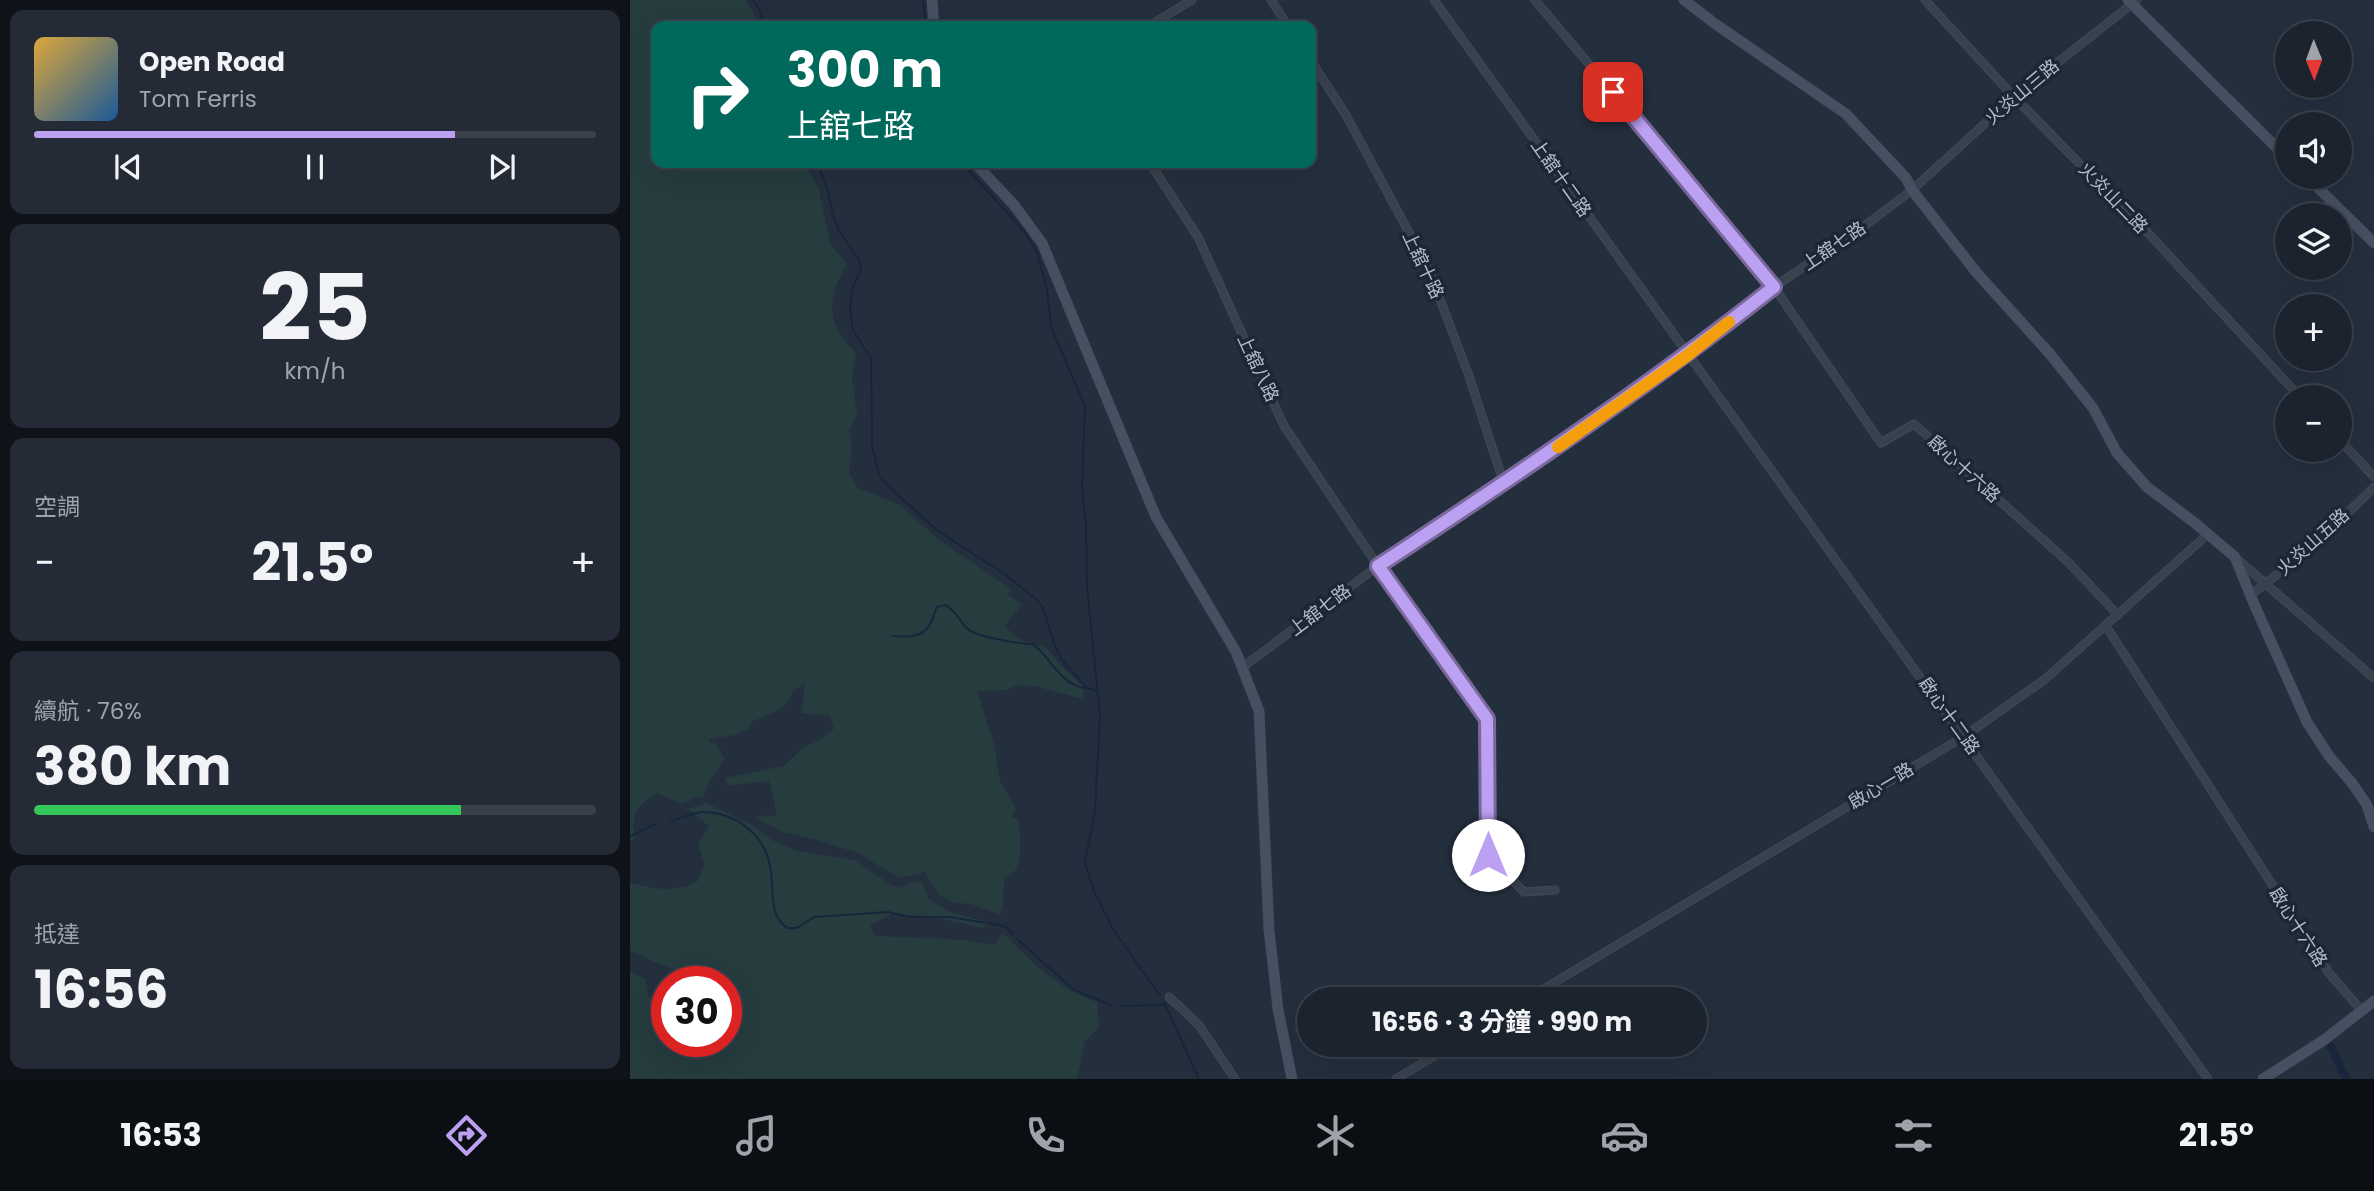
<!DOCTYPE html>
<html lang="zh-TW">
<head>
<meta charset="utf-8">
<style>
  body { margin:0; font-family:Poppins,"Noto Sans TC",sans-serif; background:#242b36; color:#f1f3f6; height:100vh; display:flex; flex-direction:column; font-size:26px; white-space:nowrap }
  * { box-sizing:border-box; margin:0 }
  p { font-size:23px; color:#a0a4aa }
  .icon { flex:none; width:38px; height:38px; fill:none; stroke:currentColor; stroke-width:2; stroke-linecap:round; stroke-linejoin:round }
  .map { position:relative; flex:1; overflow:hidden }
  .panel { display:flex; flex-direction:column; gap:10px; padding:10px; background:#0f1319; width:630px }
  .panel>* { flex:none }
  .hud { position:absolute; left:21px; top:21px; width:665px; height:147px; border-radius:14px; box-shadow:0 7px 28px #0002,0 0 0 2px #39404a; background:#00695c; color:#fff; overflow:hidden }
  .needle { width:46px; rotate:179deg }
  .controls { position:absolute; left:1645px; top:21px; display:grid; gap:14px }
  .controls a { display:grid; place-items:center; width:77px; height:77px; border-radius:50%; background:#1b232e; box-shadow:0 7px 28px #0002,0 0 0 2px #39404a; font-size:35px }
  .speed { position:absolute; left:21px; top:966px; display:flex; gap:14px; font-size:35px; font-weight:700; text-align:center }
  .speed>* { display:grid; place-content:center; width:91px; height:91px; border-radius:50%; background:#1b232e; box-shadow:0 7px 28px #0002,0 0 0 2px #39404a; line-height:1 }
  .speed .limit { border:10px solid #d22; background:#fff; color:#111 }
  .pin { position:absolute; display:grid; place-items:center; width:60px; height:60px; color:#fff; margin:-30px; border-radius:14px; box-shadow:0 4px 10px #0006 }
  .me { position:absolute; width:77px; margin:-38px; rotate:0deg; stroke-linejoin:round; filter:drop-shadow(0 0 5px #0008) }
  .turn { display:flex; align-items:center; gap:24px; height:147px; padding:0 21px; font-size:32px }
  .turn .icon { width:91px; height:91px; stroke-width:2.5 }
  .turn b { display:block; font-size:49px; line-height:60px }
  .big { font-size:52px; font-weight:700; line-height:1.1 }
  .panel .widget { flex:1; display:flex; flex-direction:column; justify-content:center; gap:10px; min-width:0; padding:0 24px; border-radius:14px; background:#242b36 }
  .panel .dial { align-items:center; gap:0 }
  .dial b { font-size:91px; line-height:1 }
  .song { display:flex; align-items:center; gap:21px }
  .cover { width:84px; height:84px; border-radius:10px; background:linear-gradient(135deg,hsl(40 70% 55%),hsl(210 70% 35%)) }
  .played { height:7px; border-radius:4px; background:linear-gradient(90deg,#bca0f2 75%,#39404a 75%) }
  .keys { display:flex; justify-content:space-around; direction:ltr }
  .heat { display:flex; justify-content:space-between; align-items:center; font-size:38px; direction:ltr }
  .charge { height:10px; border-radius:5px; background:linear-gradient(90deg,#34c759 76%,#39404a 0) }
  .trip { position:absolute; left:667px; top:987px; width:410px; height:70px; border-radius:35px; background:#1b232e; box-shadow:0 7px 28px #0002,0 0 0 2px #39404a; font-weight:700; line-height:70px; text-align:center }
  .dock { display:flex; height:112px; justify-content:space-around; align-items:center; background:#0b0e12; color:#a0a4aa }
  .dock .icon { width:49px; height:49px }
  .dock .selected { color:#bca0f2 }
  .dock b { font-size:32px; color:#f1f3f6 }
  main { display:flex; flex:1; min-height:0 }
  .map>svg:first-child { display:block }
  .green { fill:#263c3f }
  .lines { fill:none; stroke-linecap:round; stroke-linejoin:round }
  .stream { stroke:#17263c; stroke-width:2 }
  .canal { stroke:#17263c; stroke-width:8 }
  .street-casing { stroke:#414a57; stroke-width:9 }
  .secondary-casing { stroke:#414a57; stroke-width:11 }
  .street { stroke:#38414e; stroke-width:7 }
  .secondary { stroke:#465061; stroke-width:10 }
  .route-casing { stroke:#7a689d; stroke-width:18 }
  .route { stroke:#bca0f2; stroke-width:12 }
  .slow { stroke:#f59e0b; stroke-width:12 }
  .labels { text-anchor:middle; stroke-width:7; stroke-linejoin:round; paint-order:stroke }
  .street-label { font-size:18px; fill:#b4bcc9; stroke:#1d2633 }
</style>
</head>
<body>
<main>
<section class="panel">
<div class="widget">
<div class="song"><i class="cover"></i><div><b>Open Road</b><p>Tom Ferris</p></div></div>
<div class="played"></div>
<div class="keys"><svg class="icon" aria-label="previous" viewBox="0 0 24 24"><path d="M18 5L8 12l10 7zM5 5v14"/></svg><svg class="icon" aria-label="pause" viewBox="0 0 24 24"><path d="M8 5v14M16 5v14"/></svg><svg class="icon" aria-label="next" viewBox="0 0 24 24"><path d="M6 5l10 7-10 7zM19 5v14"/></svg></div>
</div>
<div class="widget dial"><b>25</b><p>km/h</p></div>
<div class="widget"><p>空調</p>
<div class="heat"><a>−</a><b class="big">21.5°</b><a>+</a></div>
</div>
<div class="widget"><p>續航 · 76%</p><b class="big">380 km</b><div class="charge"></div></div>
<div class="widget"><p>抵達</p><b class="big">16:56</b></div>
</section>
<div class="map">
<svg width="1744" height="1079" viewBox="0 0 1744 1079">
  <rect width="100%" height="100%" fill="#242f3e"/>
  <path class="green" d="M 0,0 L 116,0 L 130,26 L 26,26 L 26,163 L 174,163 L 188,187 L 201,245 L 217,264 C 196,298 196,324 226,353 L 222,377 L 227,414 L 219,429 L 222,446 L 219,473 L 228,488 L 270,505 L 309,540 L 381,589 L 378,595 L 392,604 L 375,626 C 385,638 399,646 415,646 L 433,668 L 454,687 L 453,699 L 405,686 L 389,685 L 375,690 L 347,691 L 364,744 L 370,781 L 386,809 L 382,817 L 388,819 C 391,833 393,860 384,872 C 382,874 376,878 374,879 L 373,904 L 370,915 L 341,904 L 325,903 L 309,895 L 295,872 L 269,878 L 228,853 L 184,839 L 152,832 L 125,817 L 147,815 L 139,781 L 97,786 L 95,778 L 154,766 L 174,747 L 190,740 L 204,729 L 200,716 L 172,713 L 175,684 C 156,693 165,695 155,705 C 149,711 130,719 122,721 L 119,729 L 105,735 L 80,739 L 79,743 L 85,743 L 95,759 L 77,785 L 74,796 L 61,799 L 53,804 L 26,793 C 6,807 2,814 4,839 L 0,841 Z
    M 76,803 L 122,825 L 142,840 L 166,851 L 224,860 L 261,885 L 272,888 L 280,882 L 292,883 L 299,899 L 319,912 L 358,922 L 353,928 L 298,916 L 261,914 L 240,926 L 245,936 L 337,940 L 364,945 L 373,933 C 403,963 426,988 467,1002 L 469,1027 L 455,1041 L 447,1079 L 0,1079 L 0,972 L 15,979 L 19,996 L 32,1001 L 37,991 L 37,1041 L 96,1041 L 96,982 L 41,982 L 46,970 L 26,963 L 0,950 L 0,883 C 26,889 42,893 67,882 L 75,865 L 68,845 L 79,826 L 58,809 Z"/>
  <g class="lines">
    <path class="stream" d="M 123,0 L 130,11 L 133,26
      M 293,0 L 296,26
      M 185,163 C 200,182 198,204 207,226 C 212,240 226,250 230,264 L 231,270 L 223,287 L 220,307 L 223,330 L 241,358 L 242,445 L 249,475 L 258,486 L 308,531 L 373,573 L 406,599 L 413,607 L 424,644 L 432,660 L 457,688 L 468,691
      M 332,163 L 395,232 L 407,252 L 417,289 L 421,327 L 455,406 L 452,488 L 456,526 L 457,587 L 470,716 L 465,811 L 455,863 L 463,889 L 483,929 L 530,996
      M 262,636 C 276,637 292,639 300,624 C 303,619 304,613 307,607 L 315,605 C 326,610 329,621 338,629 C 346,637 391,644 403,644 C 420,657 433,688 457,688
      M 41,821 C 52,818 62,813 73,812 C 105,812 135,835 140,866 C 145,888 137,913 157,928 L 167,928 L 184,917 L 258,912 L 280,917 L 320,917 L 369,925 L 375,927 L 383,934
      M 0,836 L 26,824
      M 387,939 L 443,989 L 482,1006
      M 534,1002 L 569,1079
      M 492,1006 L 533,1005"/>
    <path class="canal" d="M 1701,1047 L 1716,1079"/>
    <g class="street-casing">
      <path id="street" d="M 641,0 L 658,26
        M 804,0 L 1578,1079
        M 905,0 L 1064,189 L 1144,287 L 1251,443 L 1284,424 L 1438,562 L 1488,615
        M 1295,0 L 1384,97 L 1519,234 L 1670,397
        M 519,26 L 562,0
        M 681,61 L 716,115 L 799,270 L 839,376 L 874,484
        M 520,163 L 568,237 L 654,426 L 748,566 L 857,719 L 858,855 L 894,892 L 925,890
        M 1710,440 L 1744,477
        M 1607,559 L 1744,678
        M 1621,595 L 1689,541 L 1744,487
        M 1476,626 L 1699,973 L 1732,1011
        M 613,667 L 748,566 L 940,440 L 1058,355 L 1144,287 L 1237,224 L 1282,190 L 1384,97 L 1507,0
        M 539,997 L 569,1025 L 605,1079
        M 897,999 L 1333,737 L 1414,680 L 1577,535
        M 766,1079 L 822,1045"/>
    </g>
    <g class="secondary-casing">
      <path id="secondary" d="M 302,0 L 304,26
        M 1054,0 L 1084,23 L 1216,114 L 1276,178 L 1282,190 L 1346,272 L 1420,354 L 1463,408 L 1487,453 L 1517,487 L 1565,523 L 1605,557 L 1624,604 L 1677,722 L 1699,756 L 1722,783 L 1737,805 L 1744,827
        M 1498,0 L 1657,158
        M 345,163 L 384,205 L 412,243 L 526,517 L 606,652 L 629,711 L 639,930 L 648,1009 L 662,1079
        M 1677,177 L 1744,243
        M 1633,1079 L 1694,1040 L 1744,1001"/>
    </g>
    <use href="#street" class="street"/>
    <use href="#secondary" class="secondary"/>
  </g>
  <g class="lines">
    <g class="route-casing">
      <path id="route" d="M 858,855 L 857,719 L 748,566 C 884,477 1016,388 1144,287 L 983,92"/>
    </g>
    <use href="#route" class="route"/>
    <path class="slow" d="M 928,447 L 1058,355 L 1099,322"/>
  </g>
  <g class="labels">
    <g class="street-label">
      <text transform="translate(1392 92) rotate(-40)" y="6">火炎山三路</text>
      <text transform="translate(931 178) rotate(55)" y="6">上舘十二路</text>
      <text transform="translate(1483 198) rotate(46)" y="6">火炎山二路</text>
      <text transform="translate(1204 246) rotate(-34)" y="6">上舘七路</text>
      <text transform="translate(793 265) rotate(65)" y="6">上舘十路</text>
      <text transform="translate(628 368) rotate(65)" y="6">上舘八路</text>
      <text transform="translate(1334 469) rotate(42)" y="6">啟心十六路</text>
      <text transform="translate(1683 542) rotate(-42)" y="6">火炎山五路</text>
      <text transform="translate(690 610) rotate(-37)" y="6">上舘七路</text>
      <text transform="translate(1319 716) rotate(54)" y="6">啟心十二路</text>
      <text transform="translate(1251 786) rotate(-31)" y="6">啟心一路</text>
      <text transform="translate(1668 927) rotate(57)" y="6">啟心十六路</text>
    </g>
  </g>
</svg>
<div class="controls">
<a><svg class="needle" viewBox="-14 -14 28 28"><path d="M0-13l5 13h-10z" fill="#e53935"/><path d="M0 13l5-13h-10z" fill="#a0a4aa"/></svg></a>
<a><svg class="icon" aria-label="sound" viewBox="0 0 24 24"><path d="M4 9h4l5-4v14l-5-4H4zM17 9q2 3 0 6"/></svg></a>
<a><svg class="icon" aria-label="layers" viewBox="0 0 24 24"><path d="M12 4l9 5-9 5-9-5zM3 14l9 5 9-5"/></svg></a>
<a>+</a>
<a>−</a>
</div>
<div class="speed"><div class="limit">30</div></div>
<div class="pin" style="left:983px;top:92px;background:#d93025"><svg class="icon" aria-label="arrive" viewBox="0 0 24 24"><path d="M6 21V4h12l-3 4 3 4H6"/></svg></div>
<svg class="me" style="left:858px;top:855px" viewBox="-20 -20 40 40"><circle r="19" fill="#fff"/><path d="M0-13L10 11 0 6-10 11z" fill="#bca0f2"/></svg>
<div class="trip">16:56 · 3 分鐘 · 990 m</div>
<div class="hud">
<div class="turn"><svg class="icon" aria-label="right" viewBox="0 0 24 24"><path d="M7 20v-9h11M14 6l5 5-5 5"/></svg><div><b>300 m</b>上舘七路</div></div>
</div>
</div>
</main>
<nav class="dock">
<b>16:53</b>
<svg class="icon selected" aria-label="directions" viewBox="0 0 24 24"><path d="M12 3l9 9-9 9-9-9zM9 14v-3h6M13 9l2 2-2 2"/></svg>
<svg class="icon" aria-label="music" viewBox="0 0 24 24"><path d="M9 18V5l10-2v13"/><circle cx="6" cy="18" r="3"/><circle cx="16" cy="16" r="3"/></svg>
<svg class="icon" aria-label="phone" viewBox="0 0 24 24"><path d="M5 4h4l2 5-3 2q2 4 5 5l2-3 5 2v4C11 20 4 13 5 4z"/></svg>
<svg class="icon" aria-label="climate" viewBox="0 0 24 24"><path d="M12 3v18M4 7l16 10M4 17L20 7"/></svg>
<svg class="icon" aria-label="car" viewBox="0 0 24 24"><path d="M5 17H2v-5l4-1 3-4h7l3 4 3 1v5h-3M9 17h6M6 11h13"/><circle cx="7" cy="17" r="2"/><circle cx="17" cy="17" r="2"/></svg>
<svg class="icon" aria-label="filters" viewBox="0 0 24 24"><path d="M4 7h16M4 17h16"/><circle cx="9" cy="7" r="2"/><circle cx="15" cy="17" r="2"/></svg>
<b>21.5°</b>
</nav>
</body>
</html>
